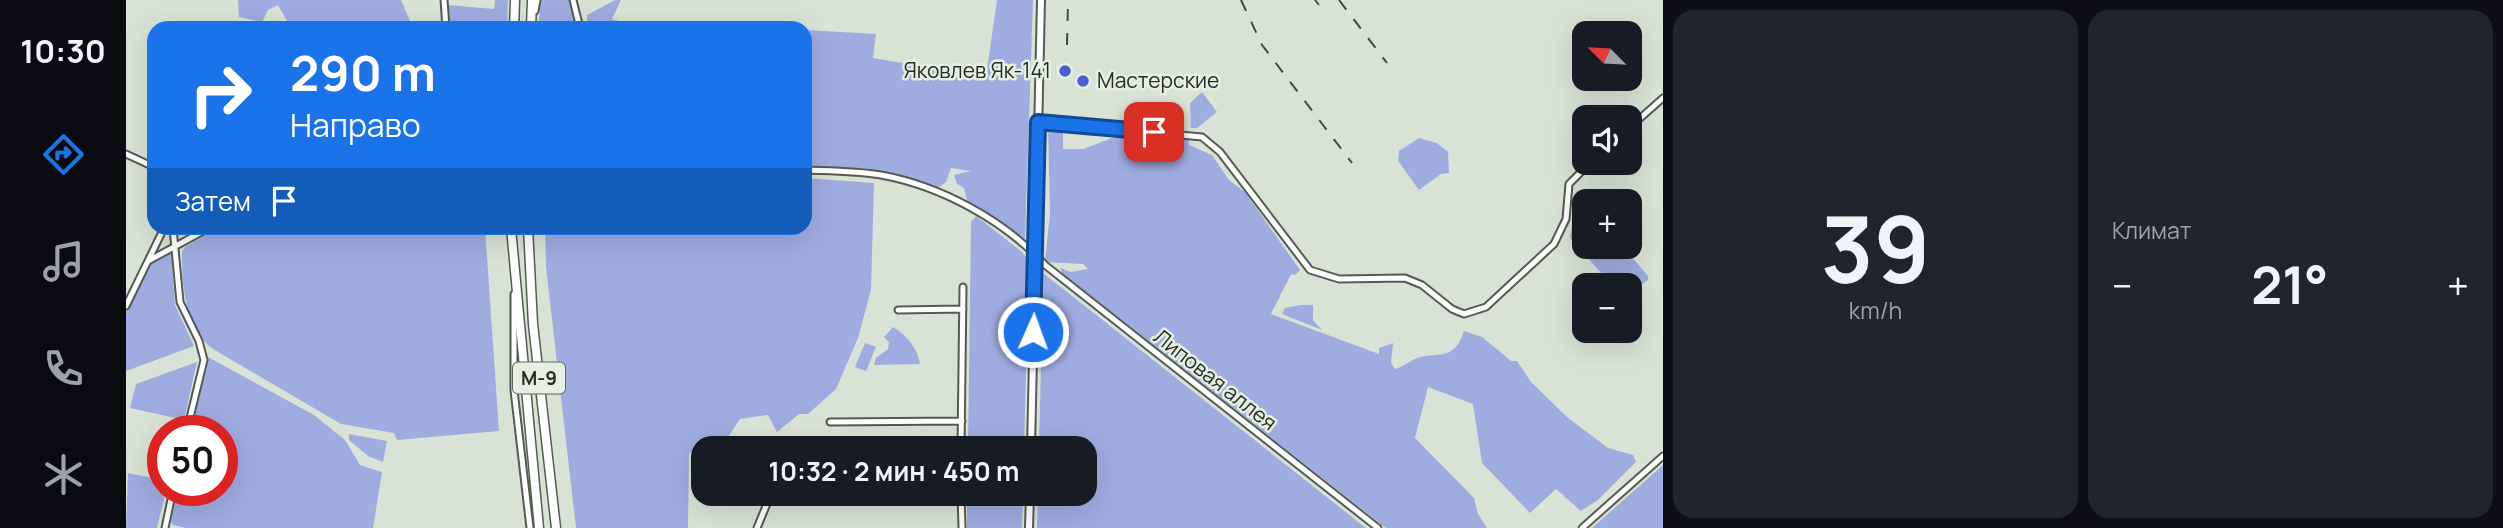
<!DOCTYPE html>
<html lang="ru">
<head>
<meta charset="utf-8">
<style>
  body { margin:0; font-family:Manrope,sans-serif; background:#20242c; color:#f1f3f6; height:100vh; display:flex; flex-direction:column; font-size:26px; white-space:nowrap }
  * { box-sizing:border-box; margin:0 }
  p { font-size:23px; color:#9ea1a6 }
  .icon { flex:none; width:38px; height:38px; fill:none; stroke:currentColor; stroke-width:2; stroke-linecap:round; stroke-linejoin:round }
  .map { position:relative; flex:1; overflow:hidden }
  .sheet { display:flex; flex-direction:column; gap:10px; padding:10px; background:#0d0f14; width:840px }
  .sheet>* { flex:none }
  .hud { position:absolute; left:21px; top:21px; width:665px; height:214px; border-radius:21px; box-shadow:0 7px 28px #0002; background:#1a73e8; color:#fff; overflow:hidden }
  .needle { width:46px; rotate:294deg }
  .fabs { position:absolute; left:1446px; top:21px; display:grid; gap:14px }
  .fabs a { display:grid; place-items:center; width:70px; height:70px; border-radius:14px; background:#171b24; box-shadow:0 7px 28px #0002; font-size:35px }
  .speed { position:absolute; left:21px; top:415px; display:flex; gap:14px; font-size:35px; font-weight:700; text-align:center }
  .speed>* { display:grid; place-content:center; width:91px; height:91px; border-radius:50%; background:#171b24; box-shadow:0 7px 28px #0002; line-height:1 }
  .speed .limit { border:10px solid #d22; background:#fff; color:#111 }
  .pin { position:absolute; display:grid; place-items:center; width:60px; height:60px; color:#fff; margin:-30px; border-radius:14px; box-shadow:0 4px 10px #0006 }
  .me { position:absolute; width:77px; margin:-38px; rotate:2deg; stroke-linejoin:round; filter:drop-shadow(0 0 5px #0008) }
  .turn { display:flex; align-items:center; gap:24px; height:147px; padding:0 28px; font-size:32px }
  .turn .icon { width:91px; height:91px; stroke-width:2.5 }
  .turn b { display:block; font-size:49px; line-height:60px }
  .then { display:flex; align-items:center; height:66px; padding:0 28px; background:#0003; gap:14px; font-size:26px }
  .big { font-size:52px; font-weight:700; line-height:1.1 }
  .sheet .tile { flex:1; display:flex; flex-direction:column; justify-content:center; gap:10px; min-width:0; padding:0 24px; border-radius:21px; background:#20242c }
  .sheet .dial { align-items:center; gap:0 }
  .dial b { font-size:91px; line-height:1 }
  .heat { display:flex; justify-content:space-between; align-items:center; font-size:38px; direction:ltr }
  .sheet .tiles { flex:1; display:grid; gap:10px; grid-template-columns:repeat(2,1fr) }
  .trip { position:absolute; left:565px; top:436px; width:406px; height:70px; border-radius:21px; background:#171b24; box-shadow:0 7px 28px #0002; font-weight:700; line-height:70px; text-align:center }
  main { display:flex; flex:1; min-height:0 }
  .tabs { display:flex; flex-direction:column; width:126px; justify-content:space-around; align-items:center; background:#090b0e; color:#9ea1a6 }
  .tabs .icon { width:49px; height:49px }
  .tabs .selected { color:#1a73e8 }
  .tabs b { font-size:32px; color:#f1f3f6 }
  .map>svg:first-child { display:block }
  .green { fill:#9face0 }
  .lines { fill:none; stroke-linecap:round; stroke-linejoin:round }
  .minor-casing { stroke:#535c51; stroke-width:9 }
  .major-casing { stroke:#535c51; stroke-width:10 }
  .highway-casing { stroke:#535c51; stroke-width:11 }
  .minor { stroke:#fff; stroke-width:5 }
  .major { stroke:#fff; stroke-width:6 }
  .highway { stroke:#fff; stroke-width:8 }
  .rail { stroke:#434943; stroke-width:2; stroke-dasharray:12 12; stroke-linecap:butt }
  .route-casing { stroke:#114b97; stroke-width:18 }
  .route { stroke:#1a73e8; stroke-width:12 }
  .poi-dot { fill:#4f5dd3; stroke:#e5f0e3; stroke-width:2.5 }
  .labels { text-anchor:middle; stroke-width:5; stroke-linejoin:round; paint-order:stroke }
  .shield { fill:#e5f0e3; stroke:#60675f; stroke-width:2 }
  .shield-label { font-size:19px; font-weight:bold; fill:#272c27 }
  .poi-label { font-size:21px; fill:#272c27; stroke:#e5f0e3; text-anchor:end }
  .street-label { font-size:21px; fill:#272c27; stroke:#e5f0e3 }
</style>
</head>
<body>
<main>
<nav class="tabs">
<b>10:30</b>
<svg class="icon selected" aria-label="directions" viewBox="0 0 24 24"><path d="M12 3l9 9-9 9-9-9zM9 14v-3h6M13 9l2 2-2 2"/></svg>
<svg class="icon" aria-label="music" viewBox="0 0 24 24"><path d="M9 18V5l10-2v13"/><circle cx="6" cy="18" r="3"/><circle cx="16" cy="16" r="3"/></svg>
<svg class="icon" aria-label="phone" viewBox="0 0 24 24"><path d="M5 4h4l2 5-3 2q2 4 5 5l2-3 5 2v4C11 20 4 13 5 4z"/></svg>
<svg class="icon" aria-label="climate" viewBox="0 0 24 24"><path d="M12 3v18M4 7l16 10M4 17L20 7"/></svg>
</nav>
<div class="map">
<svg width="1537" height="528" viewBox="0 0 1537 528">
  <rect width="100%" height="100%" fill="#d8e3d6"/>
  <path class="green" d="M 112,0 L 275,0 L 287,28 L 177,28 L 176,22 L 164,26 L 152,5 L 142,10 L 136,22 L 113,17 Z
    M 369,0 L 382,0 L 381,28 L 324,28 L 322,5 L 368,9 Z
    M 414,0 L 443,0 L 450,28 L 413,28 Z
    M 489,0 L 495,0 L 486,19 L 513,27 L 592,24 L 654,28 L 461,28 L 461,15 Z
    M 871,0 L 907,0 L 899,240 L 842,204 L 838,188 L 831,184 L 828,175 L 845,171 L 825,168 L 820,182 L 812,188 L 767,173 L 679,166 L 679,30 L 750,34 L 747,58 L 860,77 Z
    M 1076,92 L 1091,112 L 1071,128 L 1065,128 L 1064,103 Z
    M 922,126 L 937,128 L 937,149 L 957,149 L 1002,132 L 1062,138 L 1063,145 L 1086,155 L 1103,180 L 1119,192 L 1174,270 L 1169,275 L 1165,274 L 1145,314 L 1253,354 L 1253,348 L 1267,343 L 1265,363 L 1269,369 C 1277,367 1282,362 1289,359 C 1309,350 1328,364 1338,331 L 1356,337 L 1385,361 L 1391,361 L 1405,382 L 1441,417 L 1482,448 L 1507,455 L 1510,462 L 1472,500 L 1455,511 L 1430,489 L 1404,513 L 1356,463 L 1347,404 L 1302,387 L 1289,438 L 1348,498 L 1352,514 L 1361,528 L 1260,528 L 937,274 L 934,268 L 945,272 L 962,269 L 957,264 L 919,262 L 924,213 Z
    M 1293,138 L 1311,143 L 1322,152 L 1323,173 L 1315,174 L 1293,190 L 1272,161 L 1273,151 Z
    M 679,178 L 748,183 L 745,290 L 732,338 L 710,389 L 682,414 L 673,414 L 651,432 L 642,415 L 614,419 L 600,440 L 580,444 L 563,453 L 562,528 L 450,528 L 420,267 L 419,228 L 679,228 Z
    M 1457,190 L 1471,201 L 1458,201 L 1458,247 L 1497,247 L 1522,276 L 1522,280 L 1503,294 L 1503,285 L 1486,285 L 1444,238 L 1449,206 Z
    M 850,216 L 896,252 L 903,261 L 898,448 L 842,448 L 845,222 Z
    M 93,228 L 359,228 L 373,431 L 271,440 L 268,433 L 215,424 L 87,349 C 60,328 55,285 56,252 L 59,247 Z
    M 45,253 L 49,305 L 68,346 L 0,371 L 0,312 L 24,264 Z
    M 917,273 L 1240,528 L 911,528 L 912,494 L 959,494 L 959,448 L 913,448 Z
    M 1175,305 L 1187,305 L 1187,320 L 1196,330 L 1156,314 L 1159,308 Z
    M 767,327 C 781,335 792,349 794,364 L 748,365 L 750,358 L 762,349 L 763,342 L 758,337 Z
    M 739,343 L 750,347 L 740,371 L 729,367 Z
    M 82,357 L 188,415 L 219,440 L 234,465 L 256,472 L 247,528 L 60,528 L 47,525 L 45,521 L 52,490 L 96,490 L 96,430 L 66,430 Z
    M 71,362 L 58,420 L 4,408 L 10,384 Z
    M 223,434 L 261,441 L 257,462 L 242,456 L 223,440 Z
    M 1537,465 L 1537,528 L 1466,528 Z
    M 2,473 L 37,480 L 37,490 L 40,490 L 31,528 L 0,528 Z
    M 841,494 L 897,494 L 896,528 L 841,528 Z"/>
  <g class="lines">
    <g class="minor-casing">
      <path id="minor" d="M 318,0 L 320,28
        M 447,0 L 454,28
        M 409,11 L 411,0
        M 913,122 L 1076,137 L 1094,152 L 1184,270 L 1213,279 L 1279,278 L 1296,285 L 1326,309 L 1338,314 L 1360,307 L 1428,244 L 1440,219 L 1443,184 L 1464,163
        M 1503,128 L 1537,98
        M 0,154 L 28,167
        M 679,170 C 704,171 730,171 755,175 C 815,186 878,220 919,265 L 1252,528
        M 47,228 L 54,302 L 73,341 L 78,360 L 61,430
        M 22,261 L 83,228
        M 388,294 L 388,390 L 404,528
        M 0,306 L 38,228
        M 772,310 L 837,309
        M 704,422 L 836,421
        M 835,448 L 837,287
        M 835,494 L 836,528
        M 39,528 L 47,490
        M 631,528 L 645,494
        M 1456,528 L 1537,456"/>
    </g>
    <g class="major-casing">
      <path id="major" d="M 905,448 L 915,0
        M 903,528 L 904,494"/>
    </g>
    <g class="highway-casing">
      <path id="highway" d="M 388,28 L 389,0
        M 405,28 L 406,0
        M 385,228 L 413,528
        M 402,228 L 407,324 L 430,528"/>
    </g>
    <use href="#minor" class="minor"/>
    <use href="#major" class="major"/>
    <use href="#highway" class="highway"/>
    <path class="rail" d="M 1115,0 L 1136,45 L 1226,163
      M 1189,0 L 1193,5
      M 1213,0 L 1261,63
      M 941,45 L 942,0"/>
  </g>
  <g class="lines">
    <g class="route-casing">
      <path id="route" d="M 907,332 L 912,122 L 1028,132"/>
    </g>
    <use href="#route" class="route"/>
  </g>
  <g class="poi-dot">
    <circle cx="939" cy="71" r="7"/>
    <circle cx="957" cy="81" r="7"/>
  </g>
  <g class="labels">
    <rect class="shield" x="387" y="362.5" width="52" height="31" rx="5"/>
    <g class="shield-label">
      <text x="413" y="385">М-9</text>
    </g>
    <g class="poi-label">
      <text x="925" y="78">Яковлев Як-141</text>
      <text x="971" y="88" text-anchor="start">Мастерские</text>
    </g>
    <g class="street-label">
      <text transform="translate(1089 380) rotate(38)" y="7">Липовая аллея</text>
    </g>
  </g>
</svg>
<div class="fabs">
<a><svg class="needle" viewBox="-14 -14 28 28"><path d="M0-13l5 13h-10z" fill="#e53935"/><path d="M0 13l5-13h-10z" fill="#9ea1a6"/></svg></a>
<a><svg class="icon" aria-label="sound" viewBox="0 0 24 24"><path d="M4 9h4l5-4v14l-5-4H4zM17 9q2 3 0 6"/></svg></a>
<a>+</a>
<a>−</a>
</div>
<div class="speed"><div class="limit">50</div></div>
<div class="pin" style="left:1028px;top:132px;background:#d93025"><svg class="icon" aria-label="arrive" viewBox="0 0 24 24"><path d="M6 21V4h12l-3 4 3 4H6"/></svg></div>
<svg class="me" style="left:907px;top:332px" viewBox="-20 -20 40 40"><circle r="17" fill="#1a73e8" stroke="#fff" stroke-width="3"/><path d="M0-11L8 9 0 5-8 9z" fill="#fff"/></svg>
<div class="trip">10:32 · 2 мин · 450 m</div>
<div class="hud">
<div class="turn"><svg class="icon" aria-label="right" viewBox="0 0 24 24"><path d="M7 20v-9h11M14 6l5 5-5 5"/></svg><div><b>290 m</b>Направо</div></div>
<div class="then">Затем<svg class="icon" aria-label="arrive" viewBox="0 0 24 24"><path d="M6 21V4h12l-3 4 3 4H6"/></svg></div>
</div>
</div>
<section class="sheet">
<div class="tiles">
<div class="tile dial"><b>39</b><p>km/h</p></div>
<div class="tile"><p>Климат</p>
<div class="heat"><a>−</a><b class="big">21°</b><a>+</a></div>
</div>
</div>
</section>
</main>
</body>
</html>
